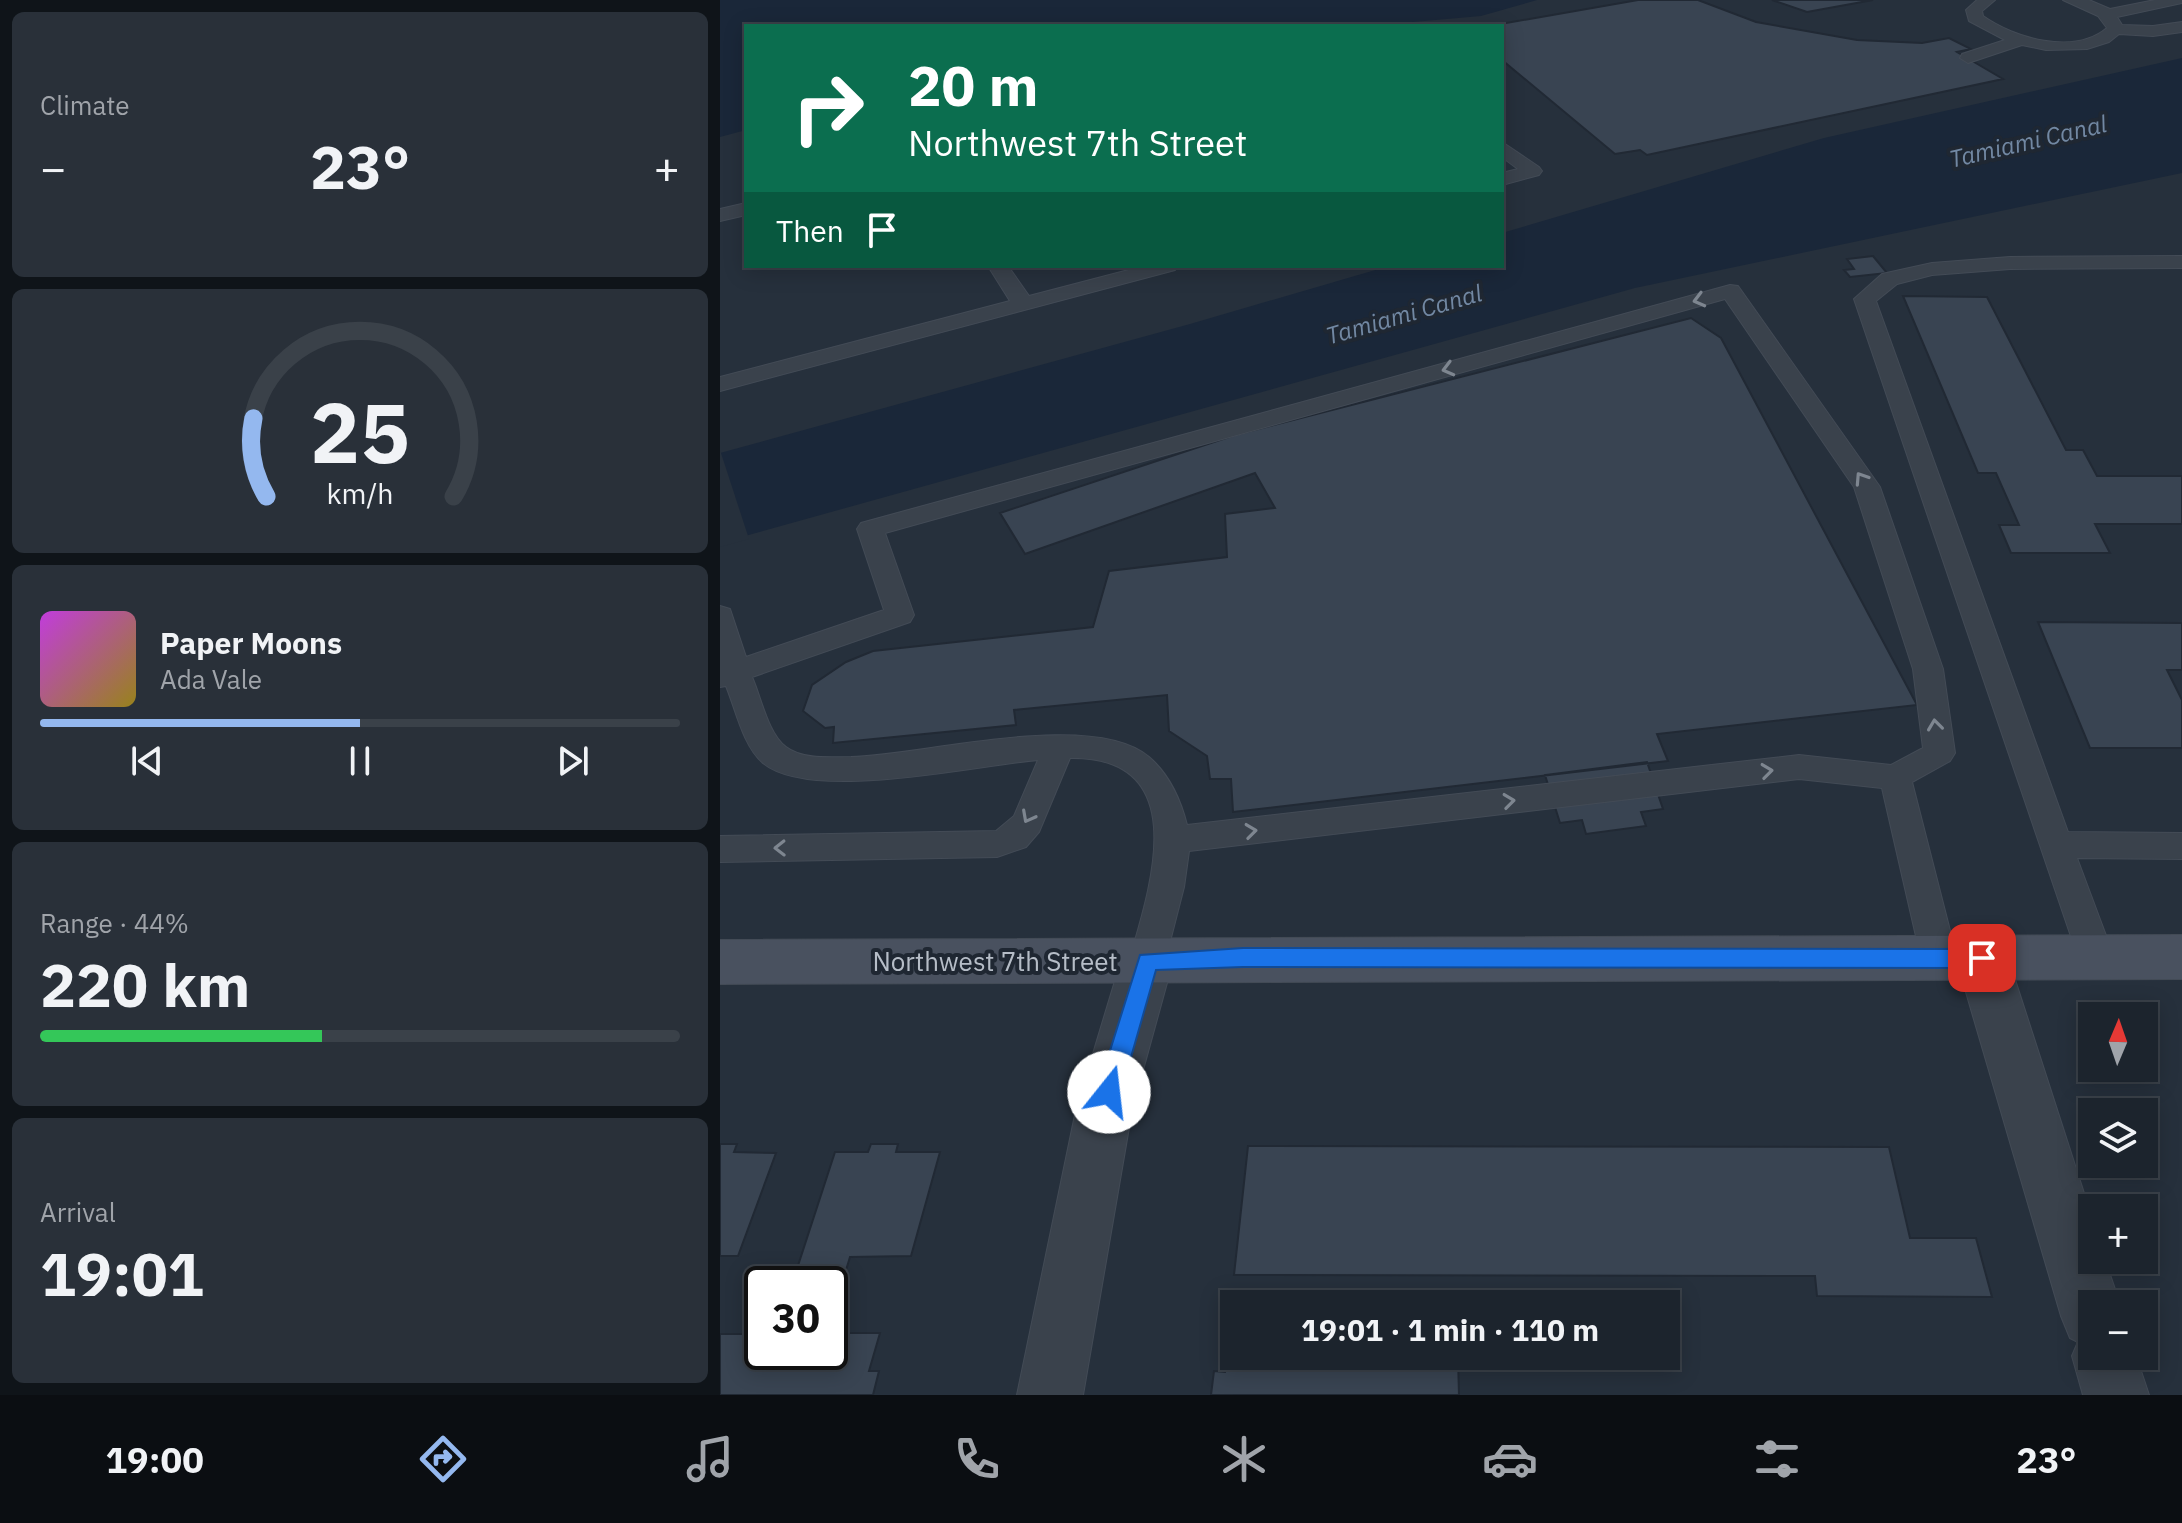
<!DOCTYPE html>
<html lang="en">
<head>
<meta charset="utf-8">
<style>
  body { margin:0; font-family:"IBM Plex Sans",sans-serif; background:#293039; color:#f1f3f6; height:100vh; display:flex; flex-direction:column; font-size:30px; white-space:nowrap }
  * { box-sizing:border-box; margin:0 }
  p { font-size:26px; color:#a0a4aa }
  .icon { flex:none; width:44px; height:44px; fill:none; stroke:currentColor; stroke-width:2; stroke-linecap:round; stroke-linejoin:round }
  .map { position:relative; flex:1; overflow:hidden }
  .panel { display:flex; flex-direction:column; gap:12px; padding:12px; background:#0f1419; width:720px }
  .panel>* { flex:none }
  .banner { position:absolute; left:24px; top:24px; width:760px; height:244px; border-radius:0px; box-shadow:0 4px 20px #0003,0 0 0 2px #3a4149; background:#0b6e4f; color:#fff; overflow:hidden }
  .needle { width:52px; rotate:2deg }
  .tools { position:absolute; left:1358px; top:1002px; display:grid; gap:16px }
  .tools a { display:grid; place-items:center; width:80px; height:80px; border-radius:0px; background:#1c242d; box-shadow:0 4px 20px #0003,0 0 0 2px #3a4149; font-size:40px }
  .speed { position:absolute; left:24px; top:1266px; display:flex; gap:16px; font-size:40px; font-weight:700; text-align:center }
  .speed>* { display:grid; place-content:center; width:104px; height:104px; border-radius:50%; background:#1c242d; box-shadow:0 4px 20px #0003,0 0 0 2px #3a4149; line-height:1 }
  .speed .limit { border:4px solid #111; border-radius:12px; background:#fff; color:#111 }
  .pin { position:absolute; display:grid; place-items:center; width:68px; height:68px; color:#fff; margin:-34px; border-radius:16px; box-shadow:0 4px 12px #0006 }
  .me { position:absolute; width:88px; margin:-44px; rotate:16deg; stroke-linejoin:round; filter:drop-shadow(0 0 6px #0008) }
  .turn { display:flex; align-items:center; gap:28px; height:168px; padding:0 32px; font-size:36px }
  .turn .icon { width:104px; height:104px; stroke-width:2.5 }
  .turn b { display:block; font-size:56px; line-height:68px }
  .then { display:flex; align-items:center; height:76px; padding:0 32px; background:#0003; gap:16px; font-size:30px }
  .big { font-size:60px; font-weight:700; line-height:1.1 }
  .panel .widget { flex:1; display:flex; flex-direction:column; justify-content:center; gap:12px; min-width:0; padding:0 28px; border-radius:12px; background:#293039 }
  .panel .dial { align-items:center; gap:0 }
  .dial svg { height:208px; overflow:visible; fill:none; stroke:#3a4149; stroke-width:7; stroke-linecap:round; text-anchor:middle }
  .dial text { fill:#f1f3f6; stroke:none }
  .song { display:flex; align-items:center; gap:24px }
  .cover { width:96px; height:96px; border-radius:12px; background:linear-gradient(135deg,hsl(290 70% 55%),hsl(50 70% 35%)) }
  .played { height:8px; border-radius:4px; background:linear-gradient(90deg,#94b8ef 50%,#3a4149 50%) }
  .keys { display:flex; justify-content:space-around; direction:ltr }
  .heat { display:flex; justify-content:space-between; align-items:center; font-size:44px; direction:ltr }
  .charge { height:12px; border-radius:6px; background:linear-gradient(90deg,#34c759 44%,#3a4149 0) }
  .trip { position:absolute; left:500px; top:1290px; width:460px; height:80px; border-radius:0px; background:#1c242d; box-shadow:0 4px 20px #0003,0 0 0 2px #3a4149; font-weight:700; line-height:80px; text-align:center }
  .menu { display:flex; height:128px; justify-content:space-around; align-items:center; background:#0b0e12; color:#a0a4aa }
  .menu .icon { width:56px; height:56px }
  .menu .selected { color:#94b8ef }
  .menu b { font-size:36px; color:#f1f3f6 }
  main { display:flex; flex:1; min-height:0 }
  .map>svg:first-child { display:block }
  .water { fill:#1a2739 }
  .pier { fill:#26303c }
  .building { fill:#394452; stroke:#212934; stroke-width:2 }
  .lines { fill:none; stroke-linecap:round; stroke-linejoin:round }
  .service-casing { stroke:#434b56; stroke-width:2 }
  .minor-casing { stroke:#434b56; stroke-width:2 }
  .secondary-casing { stroke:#434b56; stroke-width:2 }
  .service { fill:#3a424c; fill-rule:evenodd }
  .minor { fill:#3a424c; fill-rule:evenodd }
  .secondary { fill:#49515f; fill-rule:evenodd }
  .oneway { stroke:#7e8690 }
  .route { fill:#1a73e8; stroke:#114b97; stroke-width:2 }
  .labels { text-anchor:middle; stroke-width:8; stroke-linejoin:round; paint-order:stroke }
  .far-water-label { font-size:24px; font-style:italic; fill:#7288a3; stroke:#1f2732 }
  .street-label { font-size:26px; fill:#b6bdc7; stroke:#1f2732 }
</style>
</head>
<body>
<main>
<section class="panel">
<div class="widget"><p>Climate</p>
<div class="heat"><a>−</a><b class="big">23°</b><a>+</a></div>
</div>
<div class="widget dial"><svg viewBox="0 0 100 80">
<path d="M14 69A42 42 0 1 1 86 69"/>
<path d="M14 69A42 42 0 0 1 9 39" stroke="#94b8ef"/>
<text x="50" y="56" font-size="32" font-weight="700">25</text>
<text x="50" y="72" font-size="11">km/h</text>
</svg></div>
<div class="widget">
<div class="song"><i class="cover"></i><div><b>Paper Moons</b><p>Ada Vale</p></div></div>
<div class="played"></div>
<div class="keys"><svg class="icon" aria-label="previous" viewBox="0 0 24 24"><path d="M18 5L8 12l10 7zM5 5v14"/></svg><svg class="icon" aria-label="pause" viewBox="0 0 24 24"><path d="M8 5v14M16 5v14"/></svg><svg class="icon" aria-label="next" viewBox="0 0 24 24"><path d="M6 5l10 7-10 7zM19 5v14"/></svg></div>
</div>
<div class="widget"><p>Range · 44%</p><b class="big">220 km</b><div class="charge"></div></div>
<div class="widget"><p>Arrival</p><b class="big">19:01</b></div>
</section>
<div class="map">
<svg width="1462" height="1395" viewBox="0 0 1462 1395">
  <rect width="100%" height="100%" fill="#26303c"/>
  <path class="water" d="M 0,0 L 817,0 L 761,16 L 647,26 L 26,26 L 26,130 L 0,137 Z
    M 1462,58 L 1462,173 L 915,288 L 0,543 L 0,453 L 470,324 L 669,266 L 782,266 L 782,233 L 1104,138 Z"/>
  <path class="pier" d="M 0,450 L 29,539 L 0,547 Z"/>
  <path class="building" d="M 918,0 L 978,0 L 1036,22 L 1137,40 L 1202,43 L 1229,38 L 1251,49 L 1237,52 L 1283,79 L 927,155 L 920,150 L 895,154 L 782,60 L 782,26 L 769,26 Z
    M 1052,0 L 1153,0 L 1087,12 Z
    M 1153,256 L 1167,273 L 1130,277 L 1124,270 L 1134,269 L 1127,259 Z
    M 1183,296 L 1267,297 L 1346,450 L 1363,450 L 1377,476 L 1462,476 L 1462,524 L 1375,524 L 1390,553 L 1291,553 L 1279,525 L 1299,525 L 1276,473 L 1258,473 Z
    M 971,318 L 1001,338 L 1197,705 L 937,734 L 948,761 L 513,812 L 511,779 L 490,779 L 487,756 L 449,731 L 447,695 L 294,710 L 296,725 L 113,743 L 114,727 L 105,728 L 83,711 L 92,685 L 126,662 L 153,651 L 373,627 L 389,571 L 507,557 L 505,514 L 555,508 L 535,473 L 305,554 L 280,513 L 515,435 Z
    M 1318,622 L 1462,623 L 1462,670 L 1447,670 L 1462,700 L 1462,748 L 1370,748 Z
    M 927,762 L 943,809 L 921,812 L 926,826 L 866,834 L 862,820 L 840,823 L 825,775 Z
    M 0,1144 L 17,1144 L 14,1152 L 56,1153 L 18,1256 L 0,1256 Z
    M 151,1144 L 178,1144 L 176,1152 L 220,1152 L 191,1256 L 130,1257 L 120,1290 L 110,1290 L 110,1284 L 72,1284 L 115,1152 L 148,1152 Z
    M 528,1146 L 1169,1147 L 1190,1238 L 1256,1238 L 1272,1297 L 1097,1296 L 1095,1276 L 514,1275 Z
    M 110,1333 L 160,1333 L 149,1371 L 159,1371 L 153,1395 L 0,1395 L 0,1334 L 42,1334 L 42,1352 L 110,1352 Z
    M 509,1333 L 514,1333 L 514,1356 L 738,1356 L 739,1395 L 491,1395 L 494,1371 L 505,1372 Z"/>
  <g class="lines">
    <g class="service-casing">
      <path id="service" d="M 1257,0 L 1275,0 L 1262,11 L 1263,16 C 1294,38 1354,56 1387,28 L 1378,16 L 1343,0 L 1369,0 L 1390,9 L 1435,0 L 1462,0 L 1462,3 L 1397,17 L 1402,25 L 1433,26 L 1462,22 L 1462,32 L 1433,36 L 1399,34 L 1389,42 L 1367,49 L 1326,50 L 1302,45 L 1248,63 L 1240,58 L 1242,54 L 1285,40 L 1249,21 L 1246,10 Z
        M 782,142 L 819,167 L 822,171 L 819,175 L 782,185 L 782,173 L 798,169 L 782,157 Z
        M 26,203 L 26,215 L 0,221 L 0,209 Z
        M 1462,256 L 1462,268 L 1290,269 L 1212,275 L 1177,284 L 1156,301 L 1348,832 L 1462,833 L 1462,859 L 1357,858 L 1394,957 L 1389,968 L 1376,972 L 1363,968 L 1358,957 L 1134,299 L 1162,274 L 1212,263 L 1290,257 Z
        M 268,266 L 288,266 L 309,296 L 424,266 L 458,266 L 455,270 L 0,391 L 0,377 L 290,301 Z
        M 1010,285 L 1018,286 L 1160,487 L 1223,669 L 1235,753 L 1230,761 L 1192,782 L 1237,958 L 1232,969 L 1219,973 L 1206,969 L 1201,958 L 1162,788 L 1079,779 L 469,851 L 464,887 L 445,961 L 440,972 L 427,976 L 414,972 L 409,961 C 430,889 475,756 350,758 L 319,832 L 306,847 L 277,857 L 0,862 L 0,836 L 276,831 L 294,816 L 318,760 C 256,765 92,803 43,763 C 23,746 16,710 6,686 L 0,687 L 0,606 L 10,609 L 26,657 L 164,610 L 137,529 L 141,523 ZM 1005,299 L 1134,487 L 1193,669 L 1203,748 L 1171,765 L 1079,755 L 467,825 C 461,801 449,774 429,757 C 372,709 205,755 131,757 C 111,757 83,760 66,747 C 48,734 41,697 32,677 L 190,622 L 194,615 L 165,533 Z"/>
    </g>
    <g class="minor-casing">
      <path id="minor" d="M 1262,936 L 1280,942 L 1288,958 L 1372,1218 L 1372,1260 L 1385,1260 L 1400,1304 L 1372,1304 L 1372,1356 L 1416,1356 L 1429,1395 L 1363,1395 L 1352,1356 L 1358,1342 L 1350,1338 L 1341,1316 L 1236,958 L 1244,942 Z
        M 427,939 L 445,945 L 453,961 L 412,1110 L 363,1395 L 297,1395 L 356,1110 L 401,961 L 409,945 Z"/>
    </g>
    <g class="secondary-casing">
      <path id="secondary" d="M 1462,935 L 1462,979 L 0,984 L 0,940 Z"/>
    </g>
    <use href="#service" class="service"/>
    <use href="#minor" class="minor"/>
    <use href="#secondary" class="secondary"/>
  </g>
  <defs><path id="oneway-chevron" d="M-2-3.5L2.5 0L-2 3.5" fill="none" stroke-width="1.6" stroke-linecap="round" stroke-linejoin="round" transform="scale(2)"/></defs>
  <g class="oneway">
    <use href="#oneway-chevron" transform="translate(979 300) rotate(165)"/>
    <use href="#oneway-chevron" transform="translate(728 369) rotate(165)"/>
    <use href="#oneway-chevron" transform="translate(1141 478) rotate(-123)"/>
    <use href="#oneway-chevron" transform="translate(1215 725) rotate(-97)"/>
    <use href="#oneway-chevron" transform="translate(1047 771) rotate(-7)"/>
    <use href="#oneway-chevron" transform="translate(789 801) rotate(-7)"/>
    <use href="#oneway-chevron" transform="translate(308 817) rotate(118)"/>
    <use href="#oneway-chevron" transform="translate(531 831) rotate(-7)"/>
    <use href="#oneway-chevron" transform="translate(60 848) rotate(179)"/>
  </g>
  <path class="route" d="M 523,948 L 1262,949 L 1270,952 L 1273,958 L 1270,965 L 1262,968 L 523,967 L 436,970 L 401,1092 L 397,1099 L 389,1102 L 381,1099 L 377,1092 L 420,955 Z"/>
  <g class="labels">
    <g class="far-water-label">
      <text transform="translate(1308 142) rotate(-13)" y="8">Tamiami Canal</text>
      <text transform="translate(684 315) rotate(-16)" y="8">Tamiami Canal</text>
    </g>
    <g class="street-label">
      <text x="275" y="971">Northwest 7th Street</text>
    </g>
  </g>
</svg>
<div class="tools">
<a><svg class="needle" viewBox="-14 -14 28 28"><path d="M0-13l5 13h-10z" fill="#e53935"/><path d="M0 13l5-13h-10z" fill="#a0a4aa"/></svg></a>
<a><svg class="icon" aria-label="layers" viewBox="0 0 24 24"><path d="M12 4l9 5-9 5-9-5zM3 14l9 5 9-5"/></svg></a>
<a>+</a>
<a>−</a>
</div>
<div class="speed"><div class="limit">30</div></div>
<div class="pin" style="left:1262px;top:958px;background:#d93025"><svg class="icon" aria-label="arrive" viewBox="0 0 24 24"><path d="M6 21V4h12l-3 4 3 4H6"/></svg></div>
<svg class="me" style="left:389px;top:1092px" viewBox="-20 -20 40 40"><circle r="19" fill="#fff"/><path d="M0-13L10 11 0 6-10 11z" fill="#1a73e8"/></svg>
<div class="trip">19:01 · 1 min · 110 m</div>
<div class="banner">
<div class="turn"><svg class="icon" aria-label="right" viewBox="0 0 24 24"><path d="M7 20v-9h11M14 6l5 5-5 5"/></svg><div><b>20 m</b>Northwest 7th Street</div></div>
<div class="then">Then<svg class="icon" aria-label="arrive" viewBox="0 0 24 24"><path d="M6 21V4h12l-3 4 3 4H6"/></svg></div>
</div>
</div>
</main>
<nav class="menu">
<b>19:00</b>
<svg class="icon selected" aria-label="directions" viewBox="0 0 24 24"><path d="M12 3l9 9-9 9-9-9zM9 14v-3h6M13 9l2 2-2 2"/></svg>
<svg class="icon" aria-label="music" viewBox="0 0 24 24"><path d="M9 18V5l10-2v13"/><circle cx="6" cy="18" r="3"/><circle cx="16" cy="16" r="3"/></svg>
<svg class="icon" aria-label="phone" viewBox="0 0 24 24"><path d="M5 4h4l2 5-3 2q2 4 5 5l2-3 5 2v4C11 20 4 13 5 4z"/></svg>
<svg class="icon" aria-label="climate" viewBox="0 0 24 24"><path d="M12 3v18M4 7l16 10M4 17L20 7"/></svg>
<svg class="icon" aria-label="car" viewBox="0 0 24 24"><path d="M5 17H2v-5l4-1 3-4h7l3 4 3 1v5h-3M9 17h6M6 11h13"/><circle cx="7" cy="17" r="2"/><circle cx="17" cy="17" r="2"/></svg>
<svg class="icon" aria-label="filters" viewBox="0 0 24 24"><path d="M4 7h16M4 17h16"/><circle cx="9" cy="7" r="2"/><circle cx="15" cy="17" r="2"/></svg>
<b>23°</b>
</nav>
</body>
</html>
